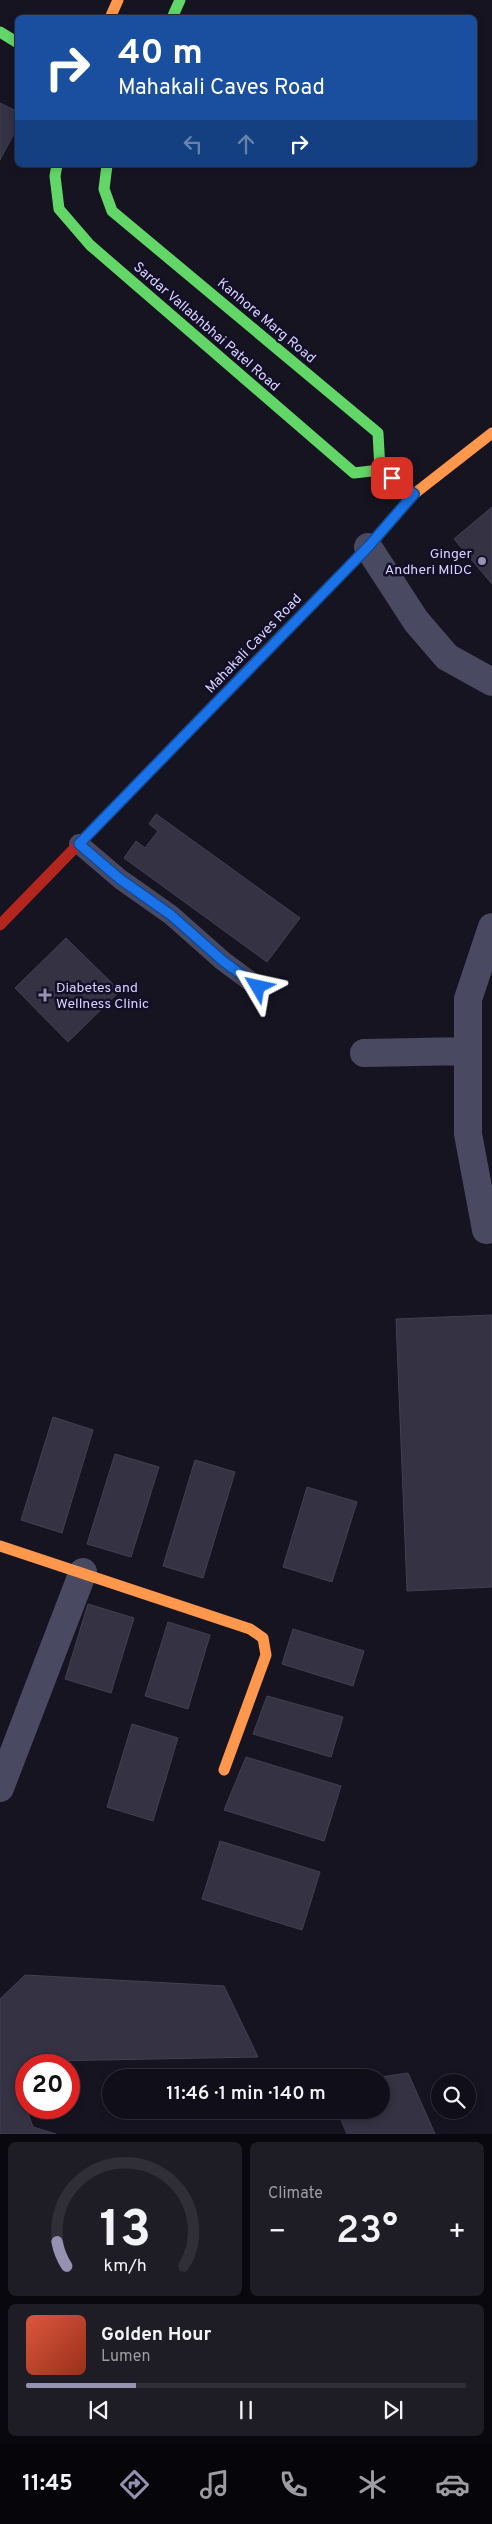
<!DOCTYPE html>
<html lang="en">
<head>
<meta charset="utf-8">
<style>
  body { margin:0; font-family:Overpass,sans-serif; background:#1e1d26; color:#f1f3f6; height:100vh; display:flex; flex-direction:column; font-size:19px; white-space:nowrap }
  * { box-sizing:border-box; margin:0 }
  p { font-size:16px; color:#9c9ca2 }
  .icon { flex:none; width:28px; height:28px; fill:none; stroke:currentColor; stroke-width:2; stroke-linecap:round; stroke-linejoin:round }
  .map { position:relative; height:2134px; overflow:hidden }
  .details { display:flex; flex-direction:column; gap:8px; padding:8px; background:#09080e; flex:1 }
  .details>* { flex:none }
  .guide { position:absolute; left:15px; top:15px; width:462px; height:152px; border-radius:8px; box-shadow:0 2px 8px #0003,0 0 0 1px #302f38; background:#1a4fa0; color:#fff; overflow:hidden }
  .controls { position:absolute; left:431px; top:2074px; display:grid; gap:10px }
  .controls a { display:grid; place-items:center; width:45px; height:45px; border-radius:50%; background:#100f19; box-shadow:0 2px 8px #0003,0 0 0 1px #302f38; font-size:25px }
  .speed { position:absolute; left:15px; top:2054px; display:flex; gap:10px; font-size:25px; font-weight:700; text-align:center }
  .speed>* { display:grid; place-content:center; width:65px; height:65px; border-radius:50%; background:#100f19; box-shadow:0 2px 8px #0003,0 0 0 1px #302f38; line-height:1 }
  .speed .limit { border:8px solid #d22; background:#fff; color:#111 }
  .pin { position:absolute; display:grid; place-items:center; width:42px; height:42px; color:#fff; margin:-21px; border-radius:10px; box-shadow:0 2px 8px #0006 }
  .me { position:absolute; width:55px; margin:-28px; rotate:306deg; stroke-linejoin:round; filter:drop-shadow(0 0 4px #0008) }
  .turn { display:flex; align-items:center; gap:18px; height:105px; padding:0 20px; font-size:22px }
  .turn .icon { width:65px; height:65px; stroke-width:2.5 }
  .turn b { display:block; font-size:35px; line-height:42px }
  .lanes { display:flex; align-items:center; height:48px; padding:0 20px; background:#0003; justify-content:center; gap:25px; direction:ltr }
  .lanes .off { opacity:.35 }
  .big { font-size:38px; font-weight:600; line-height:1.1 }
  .details .tile { flex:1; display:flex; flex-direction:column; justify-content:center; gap:8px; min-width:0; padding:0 18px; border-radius:8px; background:#1e1d26 }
  .details .dial { align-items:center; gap:0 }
  .dial svg { height:130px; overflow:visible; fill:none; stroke:#302f38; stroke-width:7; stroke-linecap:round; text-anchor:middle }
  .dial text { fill:#f1f3f6; stroke:none }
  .song { display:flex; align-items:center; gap:15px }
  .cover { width:60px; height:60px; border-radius:8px; background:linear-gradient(135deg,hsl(10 70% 55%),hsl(10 70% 35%)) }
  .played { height:5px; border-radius:2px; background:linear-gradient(90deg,#9591b1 25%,#302f38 25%) }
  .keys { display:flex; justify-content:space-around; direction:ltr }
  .heat { display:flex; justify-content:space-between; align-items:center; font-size:28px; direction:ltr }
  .details .tiles { flex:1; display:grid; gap:8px; grid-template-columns:1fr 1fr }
  .tile:last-child { grid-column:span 2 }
  .trip { position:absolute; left:102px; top:2069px; width:288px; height:50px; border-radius:25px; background:#100f19; box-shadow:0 2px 8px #0003,0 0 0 1px #302f38; font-weight:600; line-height:50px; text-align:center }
  .tab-bar { display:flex; height:80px; justify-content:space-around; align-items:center; background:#06060a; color:#9c9ca2 }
  .tab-bar .icon { width:35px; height:35px }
  .tab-bar .current { color:#9591b1 }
  .tab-bar b { font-size:22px; color:#f1f3f6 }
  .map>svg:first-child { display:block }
  .building { fill:#343243; stroke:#433f54 }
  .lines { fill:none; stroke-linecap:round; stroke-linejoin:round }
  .lane { stroke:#4a4962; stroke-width:20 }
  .street { stroke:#4a4962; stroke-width:28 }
  .fast { stroke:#63d668; stroke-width:11 }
  .slow { stroke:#ff974d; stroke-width:11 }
  .jam { stroke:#b3261e; stroke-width:11 }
  .route-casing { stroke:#114b97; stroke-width:12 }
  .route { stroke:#1a73e8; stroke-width:9 }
  .poi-dot { fill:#9591b1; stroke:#130f26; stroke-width:2 }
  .labels { text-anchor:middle; stroke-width:5; stroke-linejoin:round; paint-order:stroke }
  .street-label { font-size:14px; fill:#d9d4ff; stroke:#130f26 }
  .poi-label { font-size:14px; fill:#d9d4ff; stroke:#130f26; text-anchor:end }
</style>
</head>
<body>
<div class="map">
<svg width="492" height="2134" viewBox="0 0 492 2134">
  <rect width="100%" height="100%" fill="#161421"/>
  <path class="building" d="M 0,103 L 18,112 L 18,126 L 0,160 Z
    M 492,507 L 492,584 L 454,539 Z
    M 156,814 L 300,918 L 267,962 L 124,858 L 136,841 L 145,848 L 158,831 L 149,824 Z
    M 66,938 L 120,991 L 68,1042 L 15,988 Z
    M 492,1315 L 492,1587 L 407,1591 L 396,1319 Z
    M 53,1417 L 93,1430 L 62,1533 L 21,1520 Z
    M 115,1454 L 159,1467 L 131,1557 L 87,1544 Z
    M 195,1460 L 235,1472 L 203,1578 L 163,1566 Z
    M 307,1487 L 357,1502 L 332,1582 L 283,1567 Z
    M 88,1604 L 134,1618 L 111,1693 L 65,1679 Z
    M 168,1622 L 210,1635 L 188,1709 L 145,1696 Z
    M 293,1629 L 364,1651 L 353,1686 L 282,1664 Z
    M 267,1696 L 343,1717 L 331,1757 L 253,1734 Z
    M 132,1724 L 178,1738 L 153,1821 L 107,1807 Z
    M 246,1757 L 341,1786 L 324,1841 L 224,1810 Z
    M 220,1841 L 320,1872 L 302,1930 L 202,1899 Z
    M 25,1975 L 224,1986 L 258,2057 L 48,2061 L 46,2065 L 26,2065 L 25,2105 L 33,2127 L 56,2134 L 0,2134 L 0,1999 Z
    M 408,2073 L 435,2134 L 347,2134 L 337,2110 L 381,2110 L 381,2078 L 374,2078 Z"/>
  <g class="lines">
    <path class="lane" d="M 79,844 L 120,879 L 171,915 L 223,961 L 258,987"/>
    <path class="street" d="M 368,547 L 416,621 L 447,657 L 492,682
      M 364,1053 L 468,1051
      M 486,1230 L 468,1134 L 468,999 L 492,927
      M 0,1788 L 83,1572"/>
    <path class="fast" d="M 172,18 L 180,0
      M 0,32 L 18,43
      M 57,165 L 55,176 L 59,209 L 90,245 L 354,473 L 380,470
      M 107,165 L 104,189 L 112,211 L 378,433 L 380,470"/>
    <path class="slow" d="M 110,18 L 118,0
      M 239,679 L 368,547 L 414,494 L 492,433
      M 0,1546 L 250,1629 L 263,1638 L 266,1655 L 224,1770"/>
    <path class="jam" d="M 0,925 L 239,679"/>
  </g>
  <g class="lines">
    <g class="route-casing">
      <path id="route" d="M 258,987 L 223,961 L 171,915 L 120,879 L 79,844 L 368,547 L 414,494 L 392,478"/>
    </g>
    <use href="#route" class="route"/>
  </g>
  <g class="poi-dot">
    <circle cx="482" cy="561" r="5"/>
    <path d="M42.5 987.5h5v5h5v5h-5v5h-5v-5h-5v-5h5z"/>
  </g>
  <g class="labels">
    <g class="street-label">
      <text transform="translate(267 320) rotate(40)" y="5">Kanhore Marg Road</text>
      <text transform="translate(207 326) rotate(41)" y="5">Sardar Vallabhbhai Patel Road</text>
      <text transform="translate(253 643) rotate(-46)" y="5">Mahakali Caves Road</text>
    </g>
    <g class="poi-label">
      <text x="472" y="558">Ginger<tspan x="472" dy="16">Andheri MIDC</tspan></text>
      <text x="56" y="992" text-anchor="start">Diabetes and<tspan x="56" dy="16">Wellness Clinic</tspan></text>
    </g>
  </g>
</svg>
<div class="controls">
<a><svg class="icon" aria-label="search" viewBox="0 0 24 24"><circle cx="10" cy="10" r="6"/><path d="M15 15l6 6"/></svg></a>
</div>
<div class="speed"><div class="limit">20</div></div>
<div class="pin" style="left:392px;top:478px;background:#d93025"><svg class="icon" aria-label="arrive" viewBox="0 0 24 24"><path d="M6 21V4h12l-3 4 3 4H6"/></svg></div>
<svg class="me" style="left:258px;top:987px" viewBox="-20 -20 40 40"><path d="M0-17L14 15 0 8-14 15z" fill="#1a73e8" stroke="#fff" stroke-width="4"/></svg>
<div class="trip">11:46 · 1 min · 140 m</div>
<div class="guide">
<div class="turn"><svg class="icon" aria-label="right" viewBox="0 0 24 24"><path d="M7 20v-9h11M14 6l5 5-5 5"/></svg><div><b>40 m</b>Mahakali Caves Road</div></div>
<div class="lanes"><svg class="icon off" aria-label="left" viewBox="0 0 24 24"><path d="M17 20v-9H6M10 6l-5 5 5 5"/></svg><svg class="icon off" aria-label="ahead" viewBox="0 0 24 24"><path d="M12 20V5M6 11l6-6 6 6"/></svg><svg class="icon" aria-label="right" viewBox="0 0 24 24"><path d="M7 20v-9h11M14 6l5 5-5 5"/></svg></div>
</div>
</div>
<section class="details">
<div class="tiles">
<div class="tile dial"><svg viewBox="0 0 100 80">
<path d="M14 69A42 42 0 1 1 86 69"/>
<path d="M14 69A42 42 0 0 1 8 54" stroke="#9591b1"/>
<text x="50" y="56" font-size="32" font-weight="700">13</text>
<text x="50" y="72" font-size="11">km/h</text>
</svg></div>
<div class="tile"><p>Climate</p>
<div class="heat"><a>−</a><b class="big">23°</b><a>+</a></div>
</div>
<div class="tile">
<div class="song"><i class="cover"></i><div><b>Golden Hour</b><p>Lumen</p></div></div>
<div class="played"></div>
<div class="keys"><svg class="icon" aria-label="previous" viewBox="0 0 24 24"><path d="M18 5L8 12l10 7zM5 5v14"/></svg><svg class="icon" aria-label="pause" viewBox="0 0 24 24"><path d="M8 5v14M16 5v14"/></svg><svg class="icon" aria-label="next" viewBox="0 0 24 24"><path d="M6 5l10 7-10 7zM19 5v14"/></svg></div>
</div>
</div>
</section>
<nav class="tab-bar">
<b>11:45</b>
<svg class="icon current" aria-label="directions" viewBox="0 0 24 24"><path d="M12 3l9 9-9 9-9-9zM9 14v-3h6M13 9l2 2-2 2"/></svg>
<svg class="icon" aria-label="music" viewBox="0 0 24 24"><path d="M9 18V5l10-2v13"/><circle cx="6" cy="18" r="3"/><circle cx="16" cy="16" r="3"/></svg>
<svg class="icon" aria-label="phone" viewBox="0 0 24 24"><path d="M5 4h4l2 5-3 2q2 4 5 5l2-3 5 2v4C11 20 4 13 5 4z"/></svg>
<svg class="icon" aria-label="climate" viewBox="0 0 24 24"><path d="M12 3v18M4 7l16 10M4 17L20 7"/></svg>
<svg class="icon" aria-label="car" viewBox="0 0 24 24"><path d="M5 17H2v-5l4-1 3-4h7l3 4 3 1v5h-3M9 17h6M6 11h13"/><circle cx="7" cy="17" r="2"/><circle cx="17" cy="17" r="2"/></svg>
</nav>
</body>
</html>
